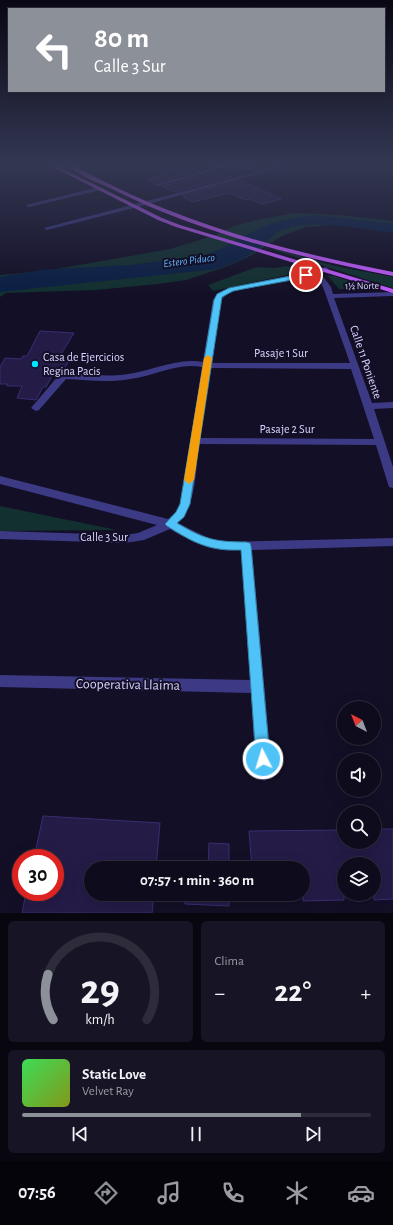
<!DOCTYPE html>
<html lang="es">
<head>
<meta charset="utf-8">
<style>
  body { margin:0; font-family:"Alegreya Sans",sans-serif; background:#171425; color:#f1f3f6; height:100vh; display:flex; flex-direction:column; font-size:15px; white-space:nowrap }
  * { box-sizing:border-box; margin:0 }
  p { font-size:13px; color:#9b9ba3 }
  .icon { flex:none; width:22px; height:22px; fill:none; stroke:currentColor; stroke-width:2; stroke-linecap:round; stroke-linejoin:round }
  .map { position:relative; height:913px; overflow:hidden }
  .sheet { display:flex; flex-direction:column; gap:8px; padding:8px; background:#08060f; flex:1 }
  .sheet>* { flex:none }
  .hud { position:absolute; left:8px; top:8px; width:377px; height:84px; border-radius:0px; box-shadow:0 4px 16px #0002,0 0 0 1px #2e2b3b; background:#8c9099; color:#fff; overflow:hidden }
  .needle { width:26px; rotate:318deg }
  .fabs { position:absolute; left:337px; top:701px; display:grid; gap:8px }
  .fabs a { display:grid; place-items:center; width:44px; height:44px; border-radius:50%; background:#0e0b1c; box-shadow:0 4px 16px #0002,0 0 0 1px #2e2b3b; font-size:20px }
  .speed { position:absolute; left:12px; top:849px; display:flex; gap:8px; font-size:20px; font-weight:700; text-align:center }
  .speed>* { display:grid; place-content:center; width:52px; height:52px; border-radius:50%; background:#0e0b1c; box-shadow:0 4px 16px #0002,0 0 0 1px #2e2b3b; line-height:1 }
  .speed .limit { border:6px solid #d22; background:#fff; color:#111 }
  .pin { position:absolute; display:grid; place-items:center; width:34px; height:34px; color:#fff; margin:-17px; border:2px solid #fff; border-radius:50%; box-shadow:0 1px 4px #0007 }
  .me { position:absolute; width:44px; margin:-22px; rotate:355deg; stroke-linejoin:round; filter:drop-shadow(0 0 3px #0008) }
  .turn { display:flex; align-items:center; gap:14px; height:84px; padding:0 20px; font-size:18px }
  .turn .icon { width:52px; height:52px; stroke-width:2.5 }
  .turn b { display:block; font-size:28px; line-height:34px }
  .big { font-size:30px; font-weight:600; line-height:1.1 }
  .sheet .card { flex:1; display:flex; flex-direction:column; justify-content:center; gap:6px; min-width:0; padding:0 14px; border-radius:6px; background:#171425 }
  .sheet .dial { align-items:center; gap:0 }
  .dial svg { height:104px; overflow:visible; fill:none; stroke:#2e2b3b; stroke-width:7; stroke-linecap:round; text-anchor:middle }
  .dial text { fill:#f1f3f6; stroke:none }
  .song { display:flex; align-items:center; gap:12px }
  .cover { width:48px; height:48px; border-radius:6px; background:linear-gradient(135deg,hsl(130 70% 55%),hsl(70 70% 35%)) }
  .played { height:4px; border-radius:2px; background:linear-gradient(90deg,#8c9099 80%,#2e2b3b 80%) }
  .keys { display:flex; justify-content:space-around; direction:ltr }
  .heat { display:flex; justify-content:space-between; align-items:center; font-size:22px; direction:ltr }
  .sheet .tiles { flex:1; display:grid; gap:8px; grid-template-columns:1fr 1fr }
  .card:last-child { grid-column:span 2 }
  .trip { position:absolute; left:84px; top:861px; width:226px; height:40px; border-radius:20px; background:#0e0b1c; box-shadow:0 4px 16px #0002,0 0 0 1px #2e2b3b; font-weight:600; line-height:40px; text-align:center }
  .tab-bar { display:flex; height:64px; justify-content:space-around; align-items:center; background:#06040b; color:#9b9ba3 }
  .tab-bar .icon { width:28px; height:28px }
  .tab-bar .selected { color:#8c9099 }
  .tab-bar b { font-size:18px; color:#f1f3f6 }
  .map>svg:first-child { display:block }
  .green { fill:#12302f }
  .water { fill:#0a1f44 }
  .building { fill:#241b47; stroke:#3b2d73 }
  .lines { fill:none; stroke-linecap:round; stroke-linejoin:round }
  .minor { fill:#3d3a85; fill-rule:evenodd }
  .major { fill:#c25bff; fill-rule:evenodd }
  .route { fill:#4fc3f7; stroke:#337fa1 }
  .slow { fill:#f59e0b }
  .poi-dot { fill:#00e5ff; stroke:#130f26; stroke-width:1.5 }
  .labels { text-anchor:middle; stroke-width:4; stroke-linejoin:round; paint-order:stroke }
  .far-street-label { font-size:10px; fill:#d9d4ff; stroke:#130f26 }
  .far-water-label { font-size:11px; font-style:italic; fill:#62b6ff; stroke:#130f26 }
  .street-label { font-size:12px; fill:#d9d4ff; stroke:#130f26 }
  .poi-label { font-size:12px; fill:#d9d4ff; stroke:#130f26; text-anchor:start }
  .near-street-label { font-size:14px; fill:#d9d4ff; stroke:#130f26 }
</style>
</head>
<body>
<div class="map">
<svg width="393" height="913" viewBox="0 0 393 913">
  <rect width="100%" height="100%" fill="#130f26"/>
  <path class="green" d="M 146,166 L 188,167 L 161,174 Z
    M 294,213 L 339,215 L 393,221 L 393,231 L 333,225 L 306,227 L 282,236 L 250,256 L 228,266 L 186,280 L 158,284 L 96,290 L 6,293 L 0,297 L 0,275 L 45,271 L 170,249 L 216,235 L 234,226 L 256,220 Z
    M 275,249 L 335,266 L 393,277 L 393,288 L 274,250 Z
    M 287,266 L 305,271 L 213,291 L 208,285 L 257,267 L 275,268 Z
    M 328,276 L 334,276 L 374,289 L 339,289 Z
    M 0,506 L 117,530 L 0,531 Z"/>
  <path class="water" d="M 316,215 L 393,224 L 393,233 C 361,229 308,217 279,231 C 270,236 266,244 258,249 C 245,258 232,264 217,269 L 0,292 L 0,277 L 41,270 L 130,265 L 201,256 L 218,250 L 258,229 L 276,222 L 295,218 Z"/>
  <path class="building" d="M 192,167 L 200,170 L 155,183 L 148,179 Z
    M 220,172 L 232,177 L 174,192 L 162,186 Z
    M 240,180 L 281,199 L 262,204 L 250,199 L 245,200 L 229,193 L 193,202 L 182,196 Z
    M 40,331 L 74,333 L 58,359 L 69,360 L 63,372 L 54,372 L 46,387 L 43,387 L 36,400 L 17,398 L 22,386 L 7,386 L 7,384 L 0,384 L 0,367 L 5,358 L 21,359 L 23,356 L 27,356 Z
    M 43,816 L 160,823 L 156,868 L 91,868 L 91,894 L 154,894 L 152,913 L 22,913 L 26,892 L 55,892 L 55,858 L 34,858 Z
    M 374,829 L 393,829 L 393,899 L 374,900 L 374,864 L 344,864 L 344,900 L 303,901 L 303,868 L 252,868 L 249,831 L 344,830 L 344,842 L 374,842 Z
    M 209,843 L 229,844 L 229,868 L 208,868 Z
    M 185,894 L 229,894 L 229,906 L 185,904 Z"/>
  <g class="lines">
    <path class="minor" d="M 214,166 L 253,167 L 266,169 L 279,166 L 287,166 L 130,209 L 47,230 L 44,228 L 261,171 L 219,168 L 210,172 L 158,186 L 153,185 L 206,170 Z
      M 99,187 L 102,189 L 101,190 L 29,207 L 26,205 Z
      M 326,267 L 329,269 L 321,274 L 331,287 L 333,294 L 393,292 L 393,296 L 334,298 L 372,403 L 393,402 L 393,408 L 374,409 L 393,467 L 393,488 L 389,487 L 388,484 L 376,445 L 199,444 C 196,468 196,507 178,523 L 206,537 L 222,542 L 393,538 L 393,546 L 252,550 L 272,773 L 269,778 L 264,781 L 259,778 L 256,773 L 251,693 L 0,687 L 0,675 L 250,680 L 241,550 C 234,550 228,551 222,550 C 203,548 185,538 170,529 L 144,540 L 125,543 L 0,539 L 0,531 L 125,535 L 138,533 L 157,525 L 0,484 L 0,476 L 168,519 L 176,513 L 180,504 L 202,367 C 177,362 155,376 130,379 C 109,383 87,380 66,379 L 39,410 L 36,411 L 31,408 L 59,375 L 62,374 C 76,371 104,377 121,375 C 149,373 175,357 203,362 L 213,300 L 219,293 L 232,287 L 315,271 ZM 315,275 L 323,287 L 350,363 L 211,363 L 221,300 L 227,294 L 235,291 ZM 211,368 L 351,369 L 374,439 L 200,438 Z"/>
    <path class="major" d="M 51,166 L 57,166 L 162,218 L 180,225 L 393,289 L 393,293 L 176,227 L 158,220 Z
      M 68,166 L 74,166 C 105,182 136,198 168,210 C 240,239 317,257 393,272 L 393,276 C 299,257 203,234 116,191 C 100,183 81,177 68,166 Z"/>
  </g>
  <linearGradient id="sky" x2="0" y2="1"><stop stop-color="#0a0815"/><stop offset="0.56" stop-color="#333752"/><stop offset="1" stop-color="#333752" stop-opacity="0"/></linearGradient>
  <rect width="393" height="294" fill="url(#sky)"/>
  <path class="route" d="M 306,273 L 309,275 L 308,277 L 243,289 L 233,291 L 222,297 L 190,504 L 184,517 L 177,523 C 204,539 215,542 246,542 L 250,543 L 251,546 L 270,759 L 268,764 L 263,766 L 258,764 L 256,759 L 241,550 C 209,551 194,543 167,526 L 165,524 L 176,512 L 180,504 L 214,300 L 217,294 L 229,288 Z"/>
  <path class="slow" d="M 208,355 L 212,358 L 194,480 L 189,484 L 184,480 L 204,358 Z"/>
  <circle class="poi-dot" cx="35" cy="364" r="4"/>
  <g class="labels">
    <g class="far-street-label">
      <text transform="translate(362 285) rotate(-1)" y="4">1½ Norte</text>
    </g>
    <g class="far-water-label">
      <text transform="translate(189 260) rotate(-7)" y="4">Estero Piduco</text>
    </g>
    <g class="street-label">
      <text x="281" y="357">Pasaje 1 Sur</text>
      <text transform="translate(366 362) rotate(71)" y="4">Calle 11 Poniente</text>
      <text x="287" y="433">Pasaje 2 Sur</text>
      <text x="104" y="541">Calle 3 Sur</text>
    </g>
    <g class="poi-label">
      <text x="43" y="361">Casa de Ejercicios<tspan x="43" dy="14">Regina Pacis</tspan></text>
    </g>
    <g class="near-street-label">
      <text transform="translate(128 684) rotate(1)" y="5">Cooperativa Llaima</text>
    </g>
  </g>
</svg>
<div class="fabs">
<a><svg class="needle" viewBox="-14 -14 28 28"><path d="M0-13l5 13h-10z" fill="#e53935"/><path d="M0 13l5-13h-10z" fill="#9b9ba3"/></svg></a>
<a><svg class="icon" aria-label="sound" viewBox="0 0 24 24"><path d="M4 9h4l5-4v14l-5-4H4zM17 9q2 3 0 6"/></svg></a>
<a><svg class="icon" aria-label="search" viewBox="0 0 24 24"><circle cx="10" cy="10" r="6"/><path d="M15 15l6 6"/></svg></a>
<a><svg class="icon" aria-label="layers" viewBox="0 0 24 24"><path d="M12 4l9 5-9 5-9-5zM3 14l9 5 9-5"/></svg></a>
</div>
<div class="speed"><div class="limit">30</div></div>
<div class="pin" style="left:306px;top:275px;background:#d93025"><svg class="icon" aria-label="arrive" viewBox="0 0 24 24"><path d="M6 21V4h12l-3 4 3 4H6"/></svg></div>
<svg class="me" style="left:263px;top:759px" viewBox="-20 -20 40 40"><circle r="17" fill="#4fc3f7" stroke="#fff" stroke-width="3"/><path d="M0-11L8 9 0 5-8 9z" fill="#fff"/></svg>
<div class="trip">07:57 · 1 min · 360 m</div>
<div class="hud">
<div class="turn"><svg class="icon" aria-label="left" viewBox="0 0 24 24"><path d="M17 20v-9H6M10 6l-5 5 5 5"/></svg><div><b>80 m</b>Calle 3 Sur</div></div>
</div>
</div>
<section class="sheet">
<div class="tiles">
<div class="card dial"><svg viewBox="0 0 100 80">
<path d="M14 69A42 42 0 1 1 86 69"/>
<path d="M14 69A42 42 0 0 1 10 34" stroke="#8c9099"/>
<text x="50" y="56" font-size="32" font-weight="700">29</text>
<text x="50" y="72" font-size="11">km/h</text>
</svg></div>
<div class="card"><p>Clima</p>
<div class="heat"><a>−</a><b class="big">22°</b><a>+</a></div>
</div>
<div class="card">
<div class="song"><i class="cover"></i><div><b>Static Love</b><p>Velvet Ray</p></div></div>
<div class="played"></div>
<div class="keys"><svg class="icon" aria-label="previous" viewBox="0 0 24 24"><path d="M18 5L8 12l10 7zM5 5v14"/></svg><svg class="icon" aria-label="pause" viewBox="0 0 24 24"><path d="M8 5v14M16 5v14"/></svg><svg class="icon" aria-label="next" viewBox="0 0 24 24"><path d="M6 5l10 7-10 7zM19 5v14"/></svg></div>
</div>
</div>
</section>
<nav class="tab-bar">
<b>07:56</b>
<svg class="icon selected" aria-label="directions" viewBox="0 0 24 24"><path d="M12 3l9 9-9 9-9-9zM9 14v-3h6M13 9l2 2-2 2"/></svg>
<svg class="icon" aria-label="music" viewBox="0 0 24 24"><path d="M9 18V5l10-2v13"/><circle cx="6" cy="18" r="3"/><circle cx="16" cy="16" r="3"/></svg>
<svg class="icon" aria-label="phone" viewBox="0 0 24 24"><path d="M5 4h4l2 5-3 2q2 4 5 5l2-3 5 2v4C11 20 4 13 5 4z"/></svg>
<svg class="icon" aria-label="climate" viewBox="0 0 24 24"><path d="M12 3v18M4 7l16 10M4 17L20 7"/></svg>
<svg class="icon" aria-label="car" viewBox="0 0 24 24"><path d="M5 17H2v-5l4-1 3-4h7l3 4 3 1v5h-3M9 17h6M6 11h13"/><circle cx="7" cy="17" r="2"/><circle cx="17" cy="17" r="2"/></svg>
</nav>
</body>
</html>
